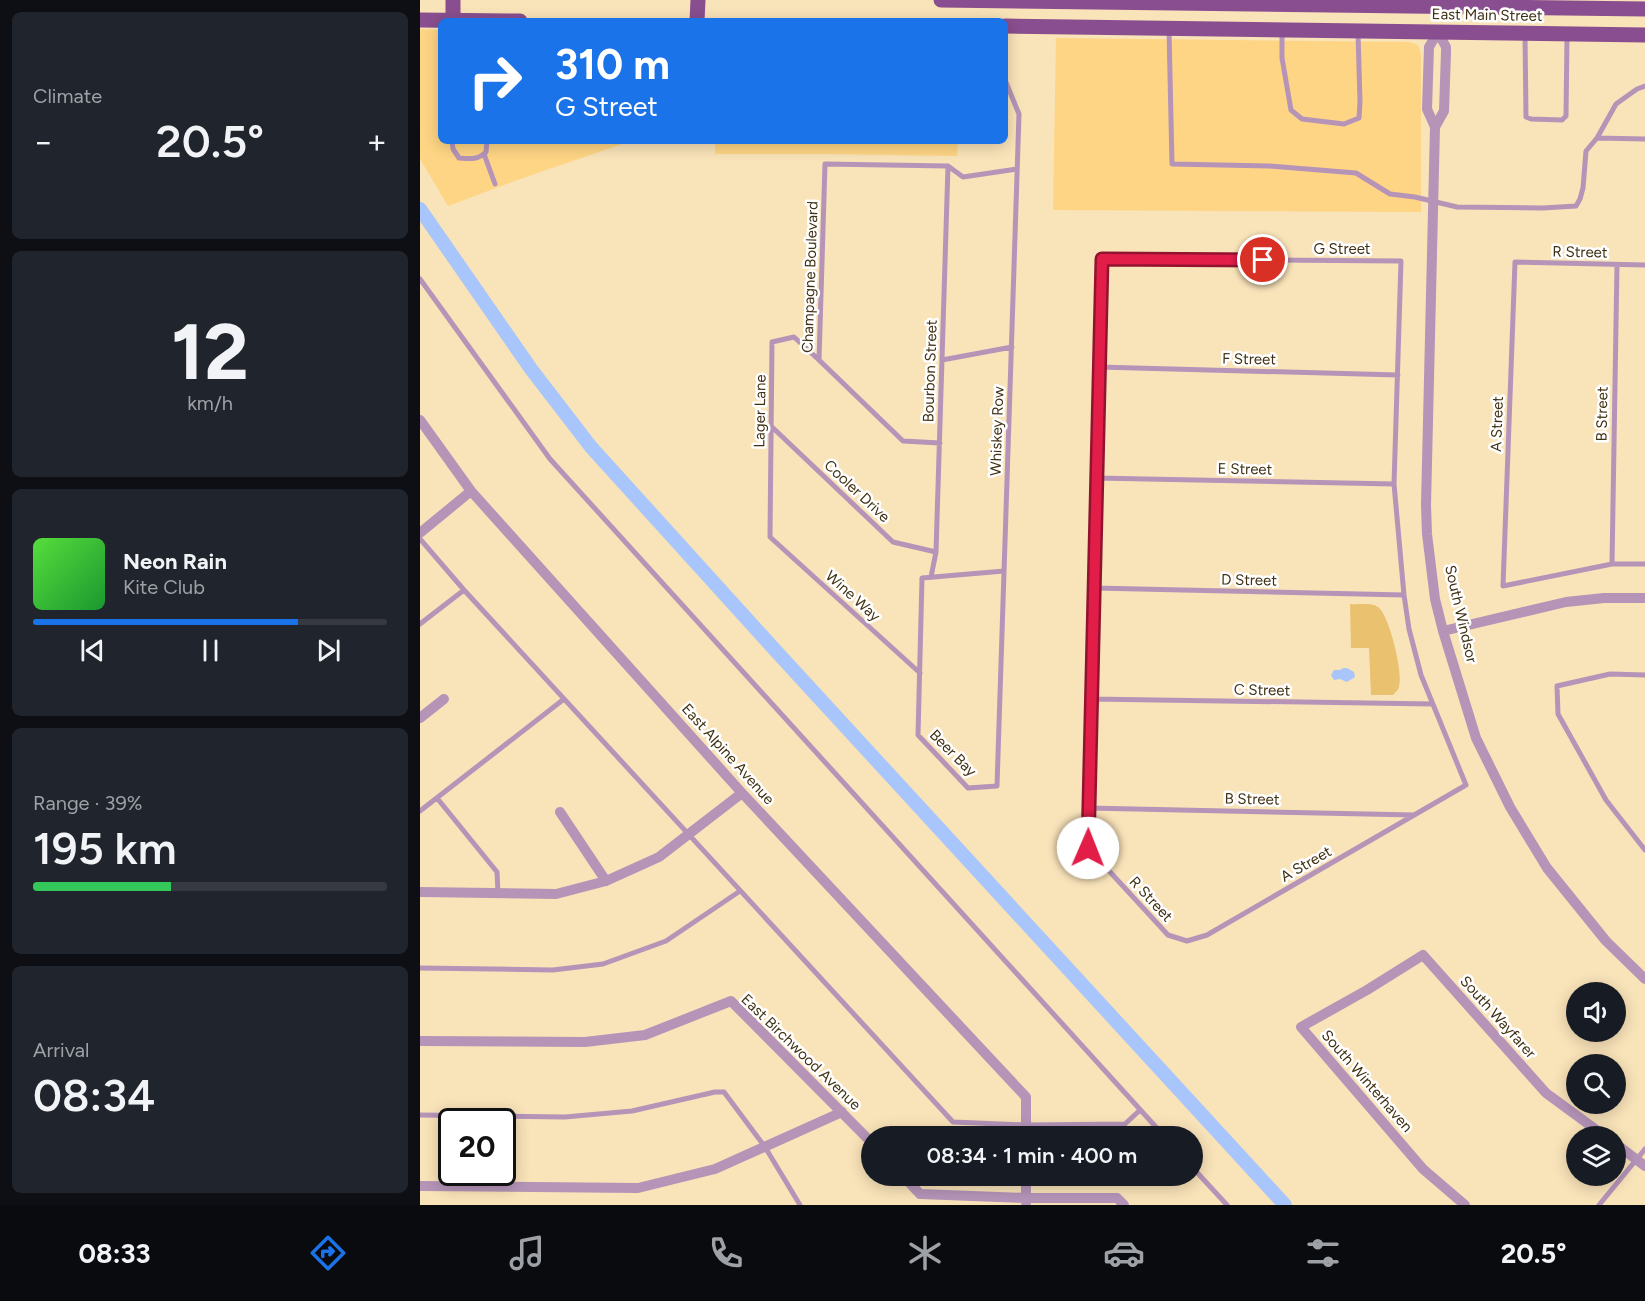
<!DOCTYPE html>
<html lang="en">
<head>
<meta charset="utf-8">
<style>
  body { margin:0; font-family:Figtree,sans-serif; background:#20242c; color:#f1f3f6; height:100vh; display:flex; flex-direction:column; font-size:22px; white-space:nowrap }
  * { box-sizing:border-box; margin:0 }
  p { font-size:20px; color:#9ea1a6 }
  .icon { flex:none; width:33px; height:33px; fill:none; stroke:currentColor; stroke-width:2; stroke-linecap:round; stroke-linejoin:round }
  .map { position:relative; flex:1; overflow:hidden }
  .sheet { display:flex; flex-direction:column; gap:12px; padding:12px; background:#0d0f14; width:420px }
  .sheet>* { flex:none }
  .hud { position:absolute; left:18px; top:18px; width:570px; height:126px; border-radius:9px; box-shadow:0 3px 15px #0003; background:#1a73e8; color:#fff; overflow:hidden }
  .tools { position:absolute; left:1146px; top:982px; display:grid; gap:12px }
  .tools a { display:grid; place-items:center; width:60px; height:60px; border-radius:50%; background:#171b24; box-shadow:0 3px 15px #0003; font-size:30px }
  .speed { position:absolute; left:18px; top:1108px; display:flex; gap:12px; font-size:30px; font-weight:700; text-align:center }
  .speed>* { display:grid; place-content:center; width:78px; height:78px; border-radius:50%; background:#171b24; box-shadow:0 3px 15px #0003; line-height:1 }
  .speed .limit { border:3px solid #111; border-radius:9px; background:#fff; color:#111 }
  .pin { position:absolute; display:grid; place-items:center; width:51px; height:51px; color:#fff; margin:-26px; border:3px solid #fff; border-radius:50%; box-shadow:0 2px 6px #0007 }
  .me { position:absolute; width:66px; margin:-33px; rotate:1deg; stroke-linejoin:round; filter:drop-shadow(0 0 4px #0008) }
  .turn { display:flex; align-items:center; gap:21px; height:126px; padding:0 18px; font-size:27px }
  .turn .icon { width:78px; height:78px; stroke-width:2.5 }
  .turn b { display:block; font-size:42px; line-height:51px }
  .big { font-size:45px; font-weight:600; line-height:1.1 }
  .sheet .widget { flex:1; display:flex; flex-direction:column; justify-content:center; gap:9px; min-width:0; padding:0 21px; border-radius:9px; background:#20242c }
  .sheet .dial { align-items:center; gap:0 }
  .dial b { font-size:78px; line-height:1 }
  .song { display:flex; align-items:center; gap:18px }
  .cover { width:72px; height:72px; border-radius:9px; background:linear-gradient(135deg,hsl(110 70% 55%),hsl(130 70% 35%)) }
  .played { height:6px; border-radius:3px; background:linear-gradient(90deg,#1a73e8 75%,#363941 75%) }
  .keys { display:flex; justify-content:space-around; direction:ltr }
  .heat { display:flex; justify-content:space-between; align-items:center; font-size:33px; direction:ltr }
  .charge { height:9px; border-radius:4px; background:linear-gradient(90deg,#34c759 39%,#363941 0) }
  .trip { position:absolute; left:441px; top:1126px; width:342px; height:60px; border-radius:30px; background:#171b24; box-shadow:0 3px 15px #0003; font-weight:600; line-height:60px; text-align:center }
  .tabs { display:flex; height:96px; justify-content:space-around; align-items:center; background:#090b0e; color:#9ea1a6 }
  .tabs .icon { width:42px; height:42px }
  .tabs .current { color:#1a73e8 }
  .tabs b { font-size:27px; color:#f1f3f6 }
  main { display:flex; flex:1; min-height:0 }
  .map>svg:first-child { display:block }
  .built { fill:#fed584 }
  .green { fill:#eac16f }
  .water { fill:#a8c5fc }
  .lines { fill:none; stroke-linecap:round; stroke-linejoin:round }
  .canal { stroke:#a8c5fc; stroke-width:14 }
  .service { stroke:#b594b8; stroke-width:5 }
  .minor { stroke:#b594b8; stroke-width:10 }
  .primary { stroke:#894e8f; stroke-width:15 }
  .route-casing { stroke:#92132f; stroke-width:15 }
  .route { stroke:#e11d48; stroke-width:10 }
  .labels { text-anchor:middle; stroke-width:5; stroke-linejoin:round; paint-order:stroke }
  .street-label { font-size:15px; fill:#403113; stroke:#fff }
</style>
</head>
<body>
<main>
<section class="sheet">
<div class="widget"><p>Climate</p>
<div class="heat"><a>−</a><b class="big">20.5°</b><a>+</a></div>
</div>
<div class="widget dial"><b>12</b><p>km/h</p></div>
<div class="widget">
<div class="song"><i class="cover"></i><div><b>Neon Rain</b><p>Kite Club</p></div></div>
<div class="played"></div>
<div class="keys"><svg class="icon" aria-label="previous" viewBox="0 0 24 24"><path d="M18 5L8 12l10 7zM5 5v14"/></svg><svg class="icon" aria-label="pause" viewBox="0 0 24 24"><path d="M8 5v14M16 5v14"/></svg><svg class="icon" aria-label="next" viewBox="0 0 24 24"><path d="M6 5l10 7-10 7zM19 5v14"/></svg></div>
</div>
<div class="widget"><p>Range · 39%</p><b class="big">195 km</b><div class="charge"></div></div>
<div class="widget"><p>Arrival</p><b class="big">08:34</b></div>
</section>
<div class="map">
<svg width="1225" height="1205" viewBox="0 0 1225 1205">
  <rect width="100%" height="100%" fill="#f9e3b9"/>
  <path class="built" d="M 0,29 L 21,30 L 21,141 L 211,141 L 103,178 L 28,206 L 0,159 Z
    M 636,38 L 989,42 L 996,44 L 999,47 L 1001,55 L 1001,212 L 633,210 Z
    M 295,141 L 538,141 L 537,156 L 402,154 L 295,154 Z"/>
  <path class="green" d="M 930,604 C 938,605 951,602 958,607 C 969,614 984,675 979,687 C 979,689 975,693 973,695 L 951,695 L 949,648 L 931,648 Z"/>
  <path class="water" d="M 923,668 L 927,668 L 934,672 L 935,677 L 927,682 L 920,679 L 914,680 L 911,675 L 914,670 L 920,670 Z"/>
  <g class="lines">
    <path class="canal" d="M 0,209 L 111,369 L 171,447 L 355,650 L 865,1205"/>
    <path class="service" d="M 749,30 L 752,164 L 849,166 L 936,173 L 970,194 L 995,197 L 1037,207 L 1123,208 L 1156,206 L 1160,199 L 1163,188 L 1166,151 L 1177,138 L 1196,104 L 1217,89 L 1225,86
      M 862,32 L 862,58 L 871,110 L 882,119 L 924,124 L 939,118 L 940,102 L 938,33
      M 1105,35 L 1106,117 L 1111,119 L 1142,120 L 1146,116 L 1147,37
      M 1177,138 L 1225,139
      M 32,141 L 33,149 L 39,158 C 50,159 58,160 66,152 L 67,141
      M 64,154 L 75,184
      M 528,166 L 543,177 L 597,169
      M 682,259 L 981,261 L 974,484 L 984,595 L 989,629 L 1001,675 L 1046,785 L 787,935 L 767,941 L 748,935 L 668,848 Z
      M 1225,265 L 1095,262 L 1083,586 L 1192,564 L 1225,564
      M 0,279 L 130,459 L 745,1137
      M 399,360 L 374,337 L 352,342 L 350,537 L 500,673
      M 522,360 L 592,347
      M 679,367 L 978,375
      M 352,427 L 473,542 L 516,552
      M 520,443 L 483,441 L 399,360 L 405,164 L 528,166
      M 676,478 L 974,484
      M 0,539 L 44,590 L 533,1122 L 606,1125 L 705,1124 L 720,1110
      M 1192,564 L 1197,265
      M 584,571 L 502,578 L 498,735 L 548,788 L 577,786 L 599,114 L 585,80
      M 511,577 L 516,552 L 528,166
      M 674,588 L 984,595
      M 0,624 L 44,590
      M 1225,675 L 1190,674 L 1137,686 L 1138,714 L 1186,800 L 1225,850
      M 671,699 L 1012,704
      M 17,798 L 77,872 L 78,893
      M 668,808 L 994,815
      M 0,811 L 144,699
      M 0,968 L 133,970 L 183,964 L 246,941 L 320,891
      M 0,1115 L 145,1117 L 212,1111 L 295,1092 L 304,1092 L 345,1147 L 380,1205
      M 772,1167 L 807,1205
      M 1179,1205 L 1225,1149"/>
    <path class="minor" d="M 1015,127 L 1024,111 L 1026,52 L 1026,47 L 1018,32 L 1009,47 L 1007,109 L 1015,127 L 1006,505 L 1007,534 L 1015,599 L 1023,631 L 1056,738 L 1090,807 L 1127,868 L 1186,941 L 1225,979
      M 0,420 L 51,491 L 322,793 L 606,1097 L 606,1137
      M 0,533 L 51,491
      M 1023,631 L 1146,602 L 1184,598 L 1225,598
      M 0,718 L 24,699
      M 140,812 L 186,881
      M 0,892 L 136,894 L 186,881 L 239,857 L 322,793
      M 0,1041 L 165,1042 L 225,1035 L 311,1001 L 452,1143
      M 1196,1144 L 1225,1166
      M 483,1176 L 500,1194 L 606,1198 L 697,1198 L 704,1205
      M 0,1186 L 218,1188 L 295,1169 L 422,1112
      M 606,1203 L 606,1176
      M 1045,1205 L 1003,1169 L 881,1027 L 947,990 L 1003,955 L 1126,1093 L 1186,1137"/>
    <path class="primary" d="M 521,0 L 1225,9
      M 0,20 L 100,21
      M 33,20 L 33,0
      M 277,21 L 278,0
      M 585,26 L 1225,35"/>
  </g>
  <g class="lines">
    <g class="route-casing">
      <path id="route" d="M 668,848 L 682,259 L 843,260"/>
    </g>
    <use href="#route" class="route"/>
  </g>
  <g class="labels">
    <g class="street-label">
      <text transform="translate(1067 15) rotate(1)" y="5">East Main Street</text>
      <text x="922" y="254">G Street</text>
      <text transform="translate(1160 252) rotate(1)" y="5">R Street</text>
      <text transform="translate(390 277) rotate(-88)" y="5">Champagne Boulevard</text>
      <text transform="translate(829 359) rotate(1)" y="5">F Street</text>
      <text transform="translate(510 371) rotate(-88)" y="5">Bourbon Street</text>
      <text transform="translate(340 411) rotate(-89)" y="5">Lager Lane</text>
      <text transform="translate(1182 414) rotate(-89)" y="5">B Street</text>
      <text transform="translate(1077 424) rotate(-88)" y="5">A Street</text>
      <text transform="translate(577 431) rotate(-88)" y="5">Whiskey Row</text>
      <text transform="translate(825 469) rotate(1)" y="5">E Street</text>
      <text transform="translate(437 491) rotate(43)" y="5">Cooler Drive</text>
      <text transform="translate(829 580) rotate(1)" y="5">D Street</text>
      <text transform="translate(433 596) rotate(42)" y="5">Wine Way</text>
      <text transform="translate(1041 614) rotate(77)" y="5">South Windsor</text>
      <text transform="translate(842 690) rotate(1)" y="5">C Street</text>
      <text transform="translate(533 753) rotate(45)" y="5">Beer Bay</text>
      <text transform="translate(308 754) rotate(48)" y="5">East Alpine Avenue</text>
      <text transform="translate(832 799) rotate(1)" y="5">B Street</text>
      <text transform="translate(886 864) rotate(-30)" y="5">A Street</text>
      <text transform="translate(731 899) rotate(47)" y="5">R Street</text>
      <text transform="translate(1078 1017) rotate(48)" y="5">South Wayfarer</text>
      <text transform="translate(381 1052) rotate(44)" y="5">East Birchwood Avenue</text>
      <text transform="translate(947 1081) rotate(49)" y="5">South Winterhaven</text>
    </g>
  </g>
</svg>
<div class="tools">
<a><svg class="icon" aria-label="sound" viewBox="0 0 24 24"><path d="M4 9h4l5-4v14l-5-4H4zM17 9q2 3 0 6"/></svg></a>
<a><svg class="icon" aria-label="search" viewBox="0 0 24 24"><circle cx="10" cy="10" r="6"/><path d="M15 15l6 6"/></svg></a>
<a><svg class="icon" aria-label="layers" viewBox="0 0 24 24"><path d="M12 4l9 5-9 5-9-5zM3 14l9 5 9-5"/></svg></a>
</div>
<div class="speed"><div class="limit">20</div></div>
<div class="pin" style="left:843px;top:260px;background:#d93025"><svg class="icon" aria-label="arrive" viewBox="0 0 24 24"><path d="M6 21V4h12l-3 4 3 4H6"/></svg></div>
<svg class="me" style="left:668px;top:848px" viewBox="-20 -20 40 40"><circle r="19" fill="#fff"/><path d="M0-13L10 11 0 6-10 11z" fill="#e11d48"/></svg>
<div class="trip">08:34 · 1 min · 400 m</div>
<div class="hud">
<div class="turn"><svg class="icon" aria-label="right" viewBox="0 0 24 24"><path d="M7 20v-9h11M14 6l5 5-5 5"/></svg><div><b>310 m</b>G Street</div></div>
</div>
</div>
</main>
<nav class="tabs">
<b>08:33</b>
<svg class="icon current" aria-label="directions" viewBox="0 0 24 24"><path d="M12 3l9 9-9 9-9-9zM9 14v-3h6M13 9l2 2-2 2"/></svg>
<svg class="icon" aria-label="music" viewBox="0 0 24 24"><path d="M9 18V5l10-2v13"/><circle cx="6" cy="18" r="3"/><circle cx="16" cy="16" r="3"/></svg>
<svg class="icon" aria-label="phone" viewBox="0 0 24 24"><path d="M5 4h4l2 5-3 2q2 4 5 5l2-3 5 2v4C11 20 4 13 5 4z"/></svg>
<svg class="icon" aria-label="climate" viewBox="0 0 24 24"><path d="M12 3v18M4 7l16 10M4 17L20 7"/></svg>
<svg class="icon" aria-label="car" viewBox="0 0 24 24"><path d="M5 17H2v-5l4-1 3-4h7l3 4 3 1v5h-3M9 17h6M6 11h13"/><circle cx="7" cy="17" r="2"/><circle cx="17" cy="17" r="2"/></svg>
<svg class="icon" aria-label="filters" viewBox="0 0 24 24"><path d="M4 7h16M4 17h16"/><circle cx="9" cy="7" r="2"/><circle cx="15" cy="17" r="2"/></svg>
<b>20.5°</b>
</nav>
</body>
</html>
